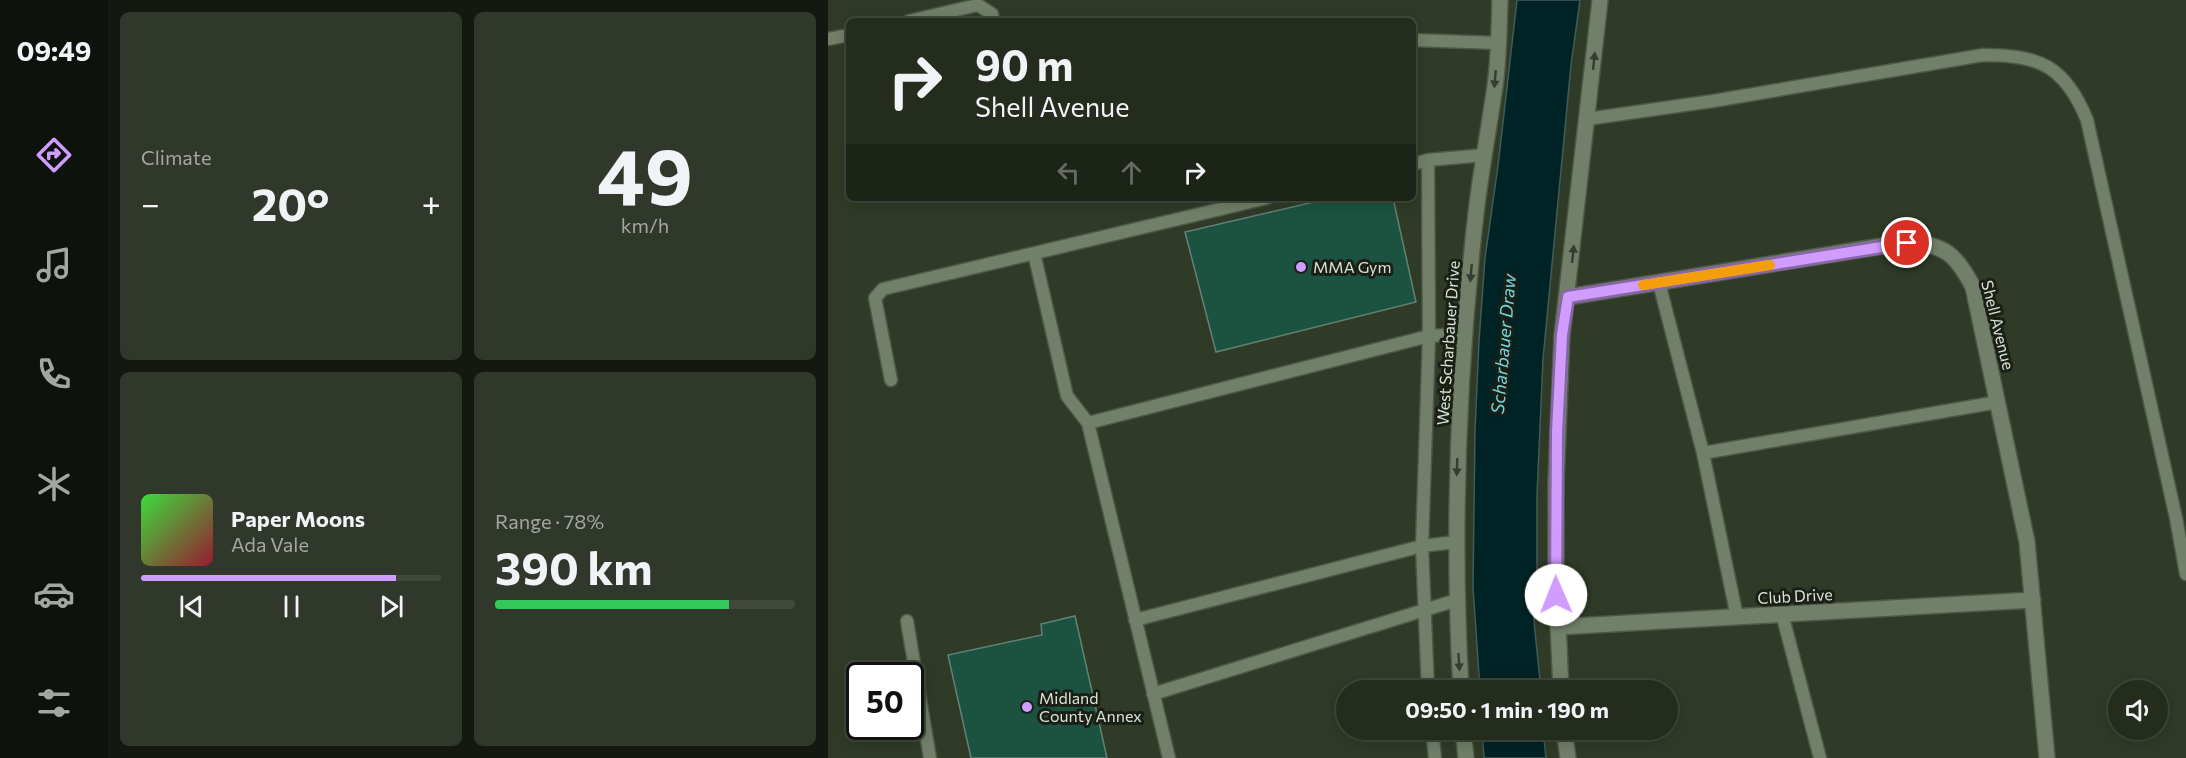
<!DOCTYPE html>
<html lang="en">
<head>
<meta charset="utf-8">
<style>
  body { margin:0; font-family:Commissioner,sans-serif; background:#2f382a; color:#f1f3f6; height:100vh; display:flex; flex-direction:column; font-size:22px; white-space:nowrap }
  * { box-sizing:border-box; margin:0 }
  p { font-size:20px; color:#a3a7a4 }
  .icon { flex:none; width:33px; height:33px; fill:none; stroke:currentColor; stroke-width:2; stroke-linecap:round; stroke-linejoin:round }
  .map { position:relative; flex:1; overflow:hidden }
  .details { display:flex; flex-direction:column; gap:12px; padding:12px; background:#131810; width:720px }
  .details>* { flex:none }
  .banner { position:absolute; left:18px; top:18px; width:570px; height:183px; border-radius:9px; box-shadow:0 3px 15px #0003,0 0 0 2px #40483b; background:#232c1d; color:#f1f3f6; overflow:hidden }
  .fabs { position:absolute; left:1280px; top:680px; display:grid; gap:12px }
  .fabs a { display:grid; place-items:center; width:60px; height:60px; border-radius:50%; background:#232c1d; box-shadow:0 3px 15px #0003,0 0 0 2px #40483b; font-size:30px }
  .speed { position:absolute; left:18px; top:662px; display:flex; gap:12px; font-size:30px; font-weight:700; text-align:center }
  .speed>* { display:grid; place-content:center; width:78px; height:78px; border-radius:50%; background:#232c1d; box-shadow:0 3px 15px #0003,0 0 0 2px #40483b; line-height:1 }
  .speed .limit { border:3px solid #111; border-radius:9px; background:#fff; color:#111 }
  .pin { position:absolute; display:grid; place-items:center; width:51px; height:51px; color:#fff; margin:-26px; border:3px solid #fff; border-radius:50%; box-shadow:0 2px 6px #0007 }
  .me { position:absolute; width:66px; margin:-33px; rotate:359deg; stroke-linejoin:round; filter:drop-shadow(0 0 4px #0008) }
  .turn { display:flex; align-items:center; gap:21px; height:126px; padding:0 30px; font-size:27px }
  .turn .icon { width:78px; height:78px; stroke-width:2.5 }
  .turn b { display:block; font-size:42px; line-height:51px }
  .lanes { display:flex; align-items:center; height:57px; padding:0 30px; background:#0003; justify-content:center; gap:30px; direction:ltr }
  .lanes .off { opacity:.35 }
  .big { font-size:45px; font-weight:700; line-height:1.1 }
  .details .widget { flex:1; display:flex; flex-direction:column; justify-content:center; gap:9px; min-width:0; padding:0 21px; border-radius:9px; background:#2f382a }
  .details .dial { align-items:center; gap:0 }
  .dial b { font-size:78px; line-height:1 }
  .song { display:flex; align-items:center; gap:18px }
  .cover { width:72px; height:72px; border-radius:9px; background:linear-gradient(135deg,hsl(120 70% 55%),hsl(350 70% 35%)) }
  .played { height:6px; border-radius:3px; background:linear-gradient(90deg,#d09dff 85%,#40483b 85%) }
  .keys { display:flex; justify-content:space-around; direction:ltr }
  .heat { display:flex; justify-content:space-between; align-items:center; font-size:33px; direction:ltr }
  .charge { height:9px; border-radius:4px; background:linear-gradient(90deg,#34c759 78%,#40483b 0) }
  .details .tiles { flex:1; display:grid; gap:12px; grid-template-columns:repeat(2,1fr) }
  .trip { position:absolute; left:508px; top:680px; width:342px; height:60px; border-radius:30px; background:#232c1d; box-shadow:0 3px 15px #0003,0 0 0 2px #40483b; font-weight:700; line-height:60px; text-align:center }
  main { display:flex; flex:1; min-height:0 }
  .tabs { display:flex; flex-direction:column; width:108px; justify-content:space-around; align-items:center; background:#0e120c; color:#a3a7a4 }
  .tabs .icon { width:42px; height:42px }
  .tabs .on { color:#d09dff }
  .tabs b { font-size:27px; color:#f1f3f6 }
  .map>svg:first-child { display:block }
  .water { fill:#002326; stroke:#415c5a; stroke-width:1.5 }
  .building { fill:#1b5340; stroke:#648175; stroke-width:1.5 }
  .lines { fill:none; stroke-linecap:round; stroke-linejoin:round }
  .lane-casing { stroke:#4e5846; stroke-width:15 }
  .street-casing { stroke:#4e5846; stroke-width:18 }
  .secondary-casing { stroke:#4e5846; stroke-width:18 }
  .lane { stroke:#728069; stroke-width:12 }
  .street { stroke:#728069; stroke-width:15 }
  .secondary { stroke:#728069; stroke-width:15 }
  .oneway { fill:#353d30 }
  .route-casing { stroke:#8766a6; stroke-width:15 }
  .route { stroke:#d09dff; stroke-width:10 }
  .slow { stroke:#f59e0b; stroke-width:10 }
  .poi-dot { fill:#d09dff; stroke:#1b2017; stroke-width:2 }
  .labels { text-anchor:middle; stroke-width:6; stroke-linejoin:round; paint-order:stroke }
  .poi-label { font-size:16px; fill:#dae2d5; stroke:#1b2017; text-anchor:start }
  .street-label { font-size:16px; fill:#dae2d5; stroke:#1b2017 }
  .water-label { font-size:18px; font-style:italic; fill:#71d7e0; stroke:#1b2017 }
</style>
</head>
<body>
<main>
<nav class="tabs">
<b>09:49</b>
<svg class="icon on" aria-label="directions" viewBox="0 0 24 24"><path d="M12 3l9 9-9 9-9-9zM9 14v-3h6M13 9l2 2-2 2"/></svg>
<svg class="icon" aria-label="music" viewBox="0 0 24 24"><path d="M9 18V5l10-2v13"/><circle cx="6" cy="18" r="3"/><circle cx="16" cy="16" r="3"/></svg>
<svg class="icon" aria-label="phone" viewBox="0 0 24 24"><path d="M5 4h4l2 5-3 2q2 4 5 5l2-3 5 2v4C11 20 4 13 5 4z"/></svg>
<svg class="icon" aria-label="climate" viewBox="0 0 24 24"><path d="M12 3v18M4 7l16 10M4 17L20 7"/></svg>
<svg class="icon" aria-label="car" viewBox="0 0 24 24"><path d="M5 17H2v-5l4-1 3-4h7l3 4 3 1v5h-3M9 17h6M6 11h13"/><circle cx="7" cy="17" r="2"/><circle cx="17" cy="17" r="2"/></svg>
<svg class="icon" aria-label="filters" viewBox="0 0 24 24"><path d="M4 7h16M4 17h16"/><circle cx="9" cy="7" r="2"/><circle cx="15" cy="17" r="2"/></svg>
</nav>
<section class="details">
<div class="tiles">
<div class="widget"><p>Climate</p>
<div class="heat"><a>−</a><b class="big">20°</b><a>+</a></div>
</div>
<div class="widget dial"><b>49</b><p>km/h</p></div>
<div class="widget">
<div class="song"><i class="cover"></i><div><b>Paper Moons</b><p>Ada Vale</p></div></div>
<div class="played"></div>
<div class="keys"><svg class="icon" aria-label="previous" viewBox="0 0 24 24"><path d="M18 5L8 12l10 7zM5 5v14"/></svg><svg class="icon" aria-label="pause" viewBox="0 0 24 24"><path d="M8 5v14M16 5v14"/></svg><svg class="icon" aria-label="next" viewBox="0 0 24 24"><path d="M6 5l10 7-10 7zM19 5v14"/></svg></div>
</div>
<div class="widget"><p>Range · 78%</p><b class="big">390 km</b><div class="charge"></div></div>
</div>
</section>
<div class="map">
<svg width="1358" height="758" viewBox="0 0 1358 758">
  <rect width="100%" height="100%" fill="#2f3b27"/>
  <path class="water" d="M 689,0 L 752,0 L 743,65 L 715,359 L 709,495 L 709,567 L 706,622 L 713,690 L 652,690 L 645,587 L 647,430 L 651,341 L 657,258 L 670,166 Z
    M 654,729 L 715,729 L 718,758 L 656,758 Z"/>
  <path class="building" d="M 503,198 L 565,198 L 588,302 L 388,352 L 357,232 Z
    M 247,616 L 279,758 L 143,758 L 120,655 L 214,635 L 213,624 Z"/>
  <g class="lines">
    <g class="lane-casing">
      <path id="lane" d="M 81,21 L 150,5 L 164,14 L 165,21
        M 0,39 L 21,35
        M 585,40 L 670,43
        M 759,119 L 885,101 L 1155,55 C 1212,55 1237,66 1259,120 L 1348,518 L 1358,574
        M 600,160 L 657,155
        M 585,164 L 600,160 L 601,336 L 594,546 L 600,690
        M 206,253 L 239,396 L 260,423
        M 831,283 L 875,453 L 909,617
        M 63,380 L 47,298 L 55,289 L 439,198
        M 875,453 L 1170,402
        M 954,614 L 992,758
        M 307,620 L 594,546 L 628,542
        M 79,621 L 102,758
        M 325,694 L 629,600
        M 604,729 L 607,758
        M 341,758 L 260,423 L 601,336 L 636,334"/>
    </g>
    <g class="street-casing">
      <path id="street" d="M 740,297 L 1079,242 C 1116,244 1128,254 1145,287 L 1199,542 L 1219,758
        M 730,627 L 1205,600"/>
    </g>
    <g class="secondary-casing">
      <path id="secondary" d="M 633,690 C 624,531 630,371 648,213 C 653,170 661,128 667,86 C 671,58 671,29 672,0
        M 733,690 L 728,579 L 728,482 L 734,335 L 772,0
        M 635,729 L 638,758
        M 736,729 L 740,758"/>
    </g>
    <use href="#lane" class="lane"/>
    <use href="#street" class="street"/>
    <use href="#secondary" class="secondary"/>
  </g>
  <defs><path id="oneway-solid" d="M-6-.8H1V-3.2L6.5 0L1 3.2V.8H-6Z" transform="scale(1.5)"/></defs>
  <g class="oneway">
    <use href="#oneway-solid" transform="translate(766 61) rotate(-84)"/>
    <use href="#oneway-solid" transform="translate(667 79) rotate(95)"/>
    <use href="#oneway-solid" transform="translate(745 254) rotate(-84)"/>
    <use href="#oneway-solid" transform="translate(643 273) rotate(95)"/>
    <use href="#oneway-solid" transform="translate(629 467) rotate(92)"/>
    <use href="#oneway-solid" transform="translate(631 662) rotate(86)"/>
  </g>
  <g class="lines">
    <g class="route-casing">
      <path id="route" d="M 728,595 L 729,432 L 734,335 L 740,297 L 1079,243"/>
    </g>
    <use href="#route" class="route"/>
    <path class="slow" d="M 815,285 L 942,265"/>
  </g>
  <g class="poi-dot">
    <circle cx="473" cy="267" r="6"/>
    <circle cx="199" cy="707" r="6"/>
  </g>
  <g class="labels">
    <g class="poi-label">
      <text x="485" y="273">MMA Gym</text>
      <text x="211" y="704">Midland<tspan x="211" dy="18">County Annex</tspan></text>
    </g>
    <g class="street-label">
      <text transform="translate(1170 325) rotate(76)" y="6">Shell Avenue</text>
      <text transform="translate(620 343) rotate(-86)" y="6">West Scharbauer Drive</text>
      <text transform="translate(967 596) rotate(-3)" y="6">Club Drive</text>
    </g>
    <g class="water-label">
      <text transform="translate(676 344) rotate(-85)" y="6">Scharbauer Draw</text>
    </g>
  </g>
</svg>
<div class="fabs">
<a><svg class="icon" aria-label="sound" viewBox="0 0 24 24"><path d="M4 9h4l5-4v14l-5-4H4zM17 9q2 3 0 6"/></svg></a>
</div>
<div class="speed"><div class="limit">50</div></div>
<div class="pin" style="left:1079px;top:243px;background:#d93025"><svg class="icon" aria-label="arrive" viewBox="0 0 24 24"><path d="M6 21V4h12l-3 4 3 4H6"/></svg></div>
<svg class="me" style="left:728px;top:595px" viewBox="-20 -20 40 40"><circle r="19" fill="#fff"/><path d="M0-13L10 11 0 6-10 11z" fill="#d09dff"/></svg>
<div class="trip">09:50 · 1 min · 190 m</div>
<div class="banner">
<div class="turn"><svg class="icon" aria-label="right" viewBox="0 0 24 24"><path d="M7 20v-9h11M14 6l5 5-5 5"/></svg><div><b>90 m</b>Shell Avenue</div></div>
<div class="lanes"><svg class="icon off" aria-label="left" viewBox="0 0 24 24"><path d="M17 20v-9H6M10 6l-5 5 5 5"/></svg><svg class="icon off" aria-label="ahead" viewBox="0 0 24 24"><path d="M12 20V5M6 11l6-6 6 6"/></svg><svg class="icon" aria-label="right" viewBox="0 0 24 24"><path d="M7 20v-9h11M14 6l5 5-5 5"/></svg></div>
</div>
</div>
</main>
</body>
</html>
